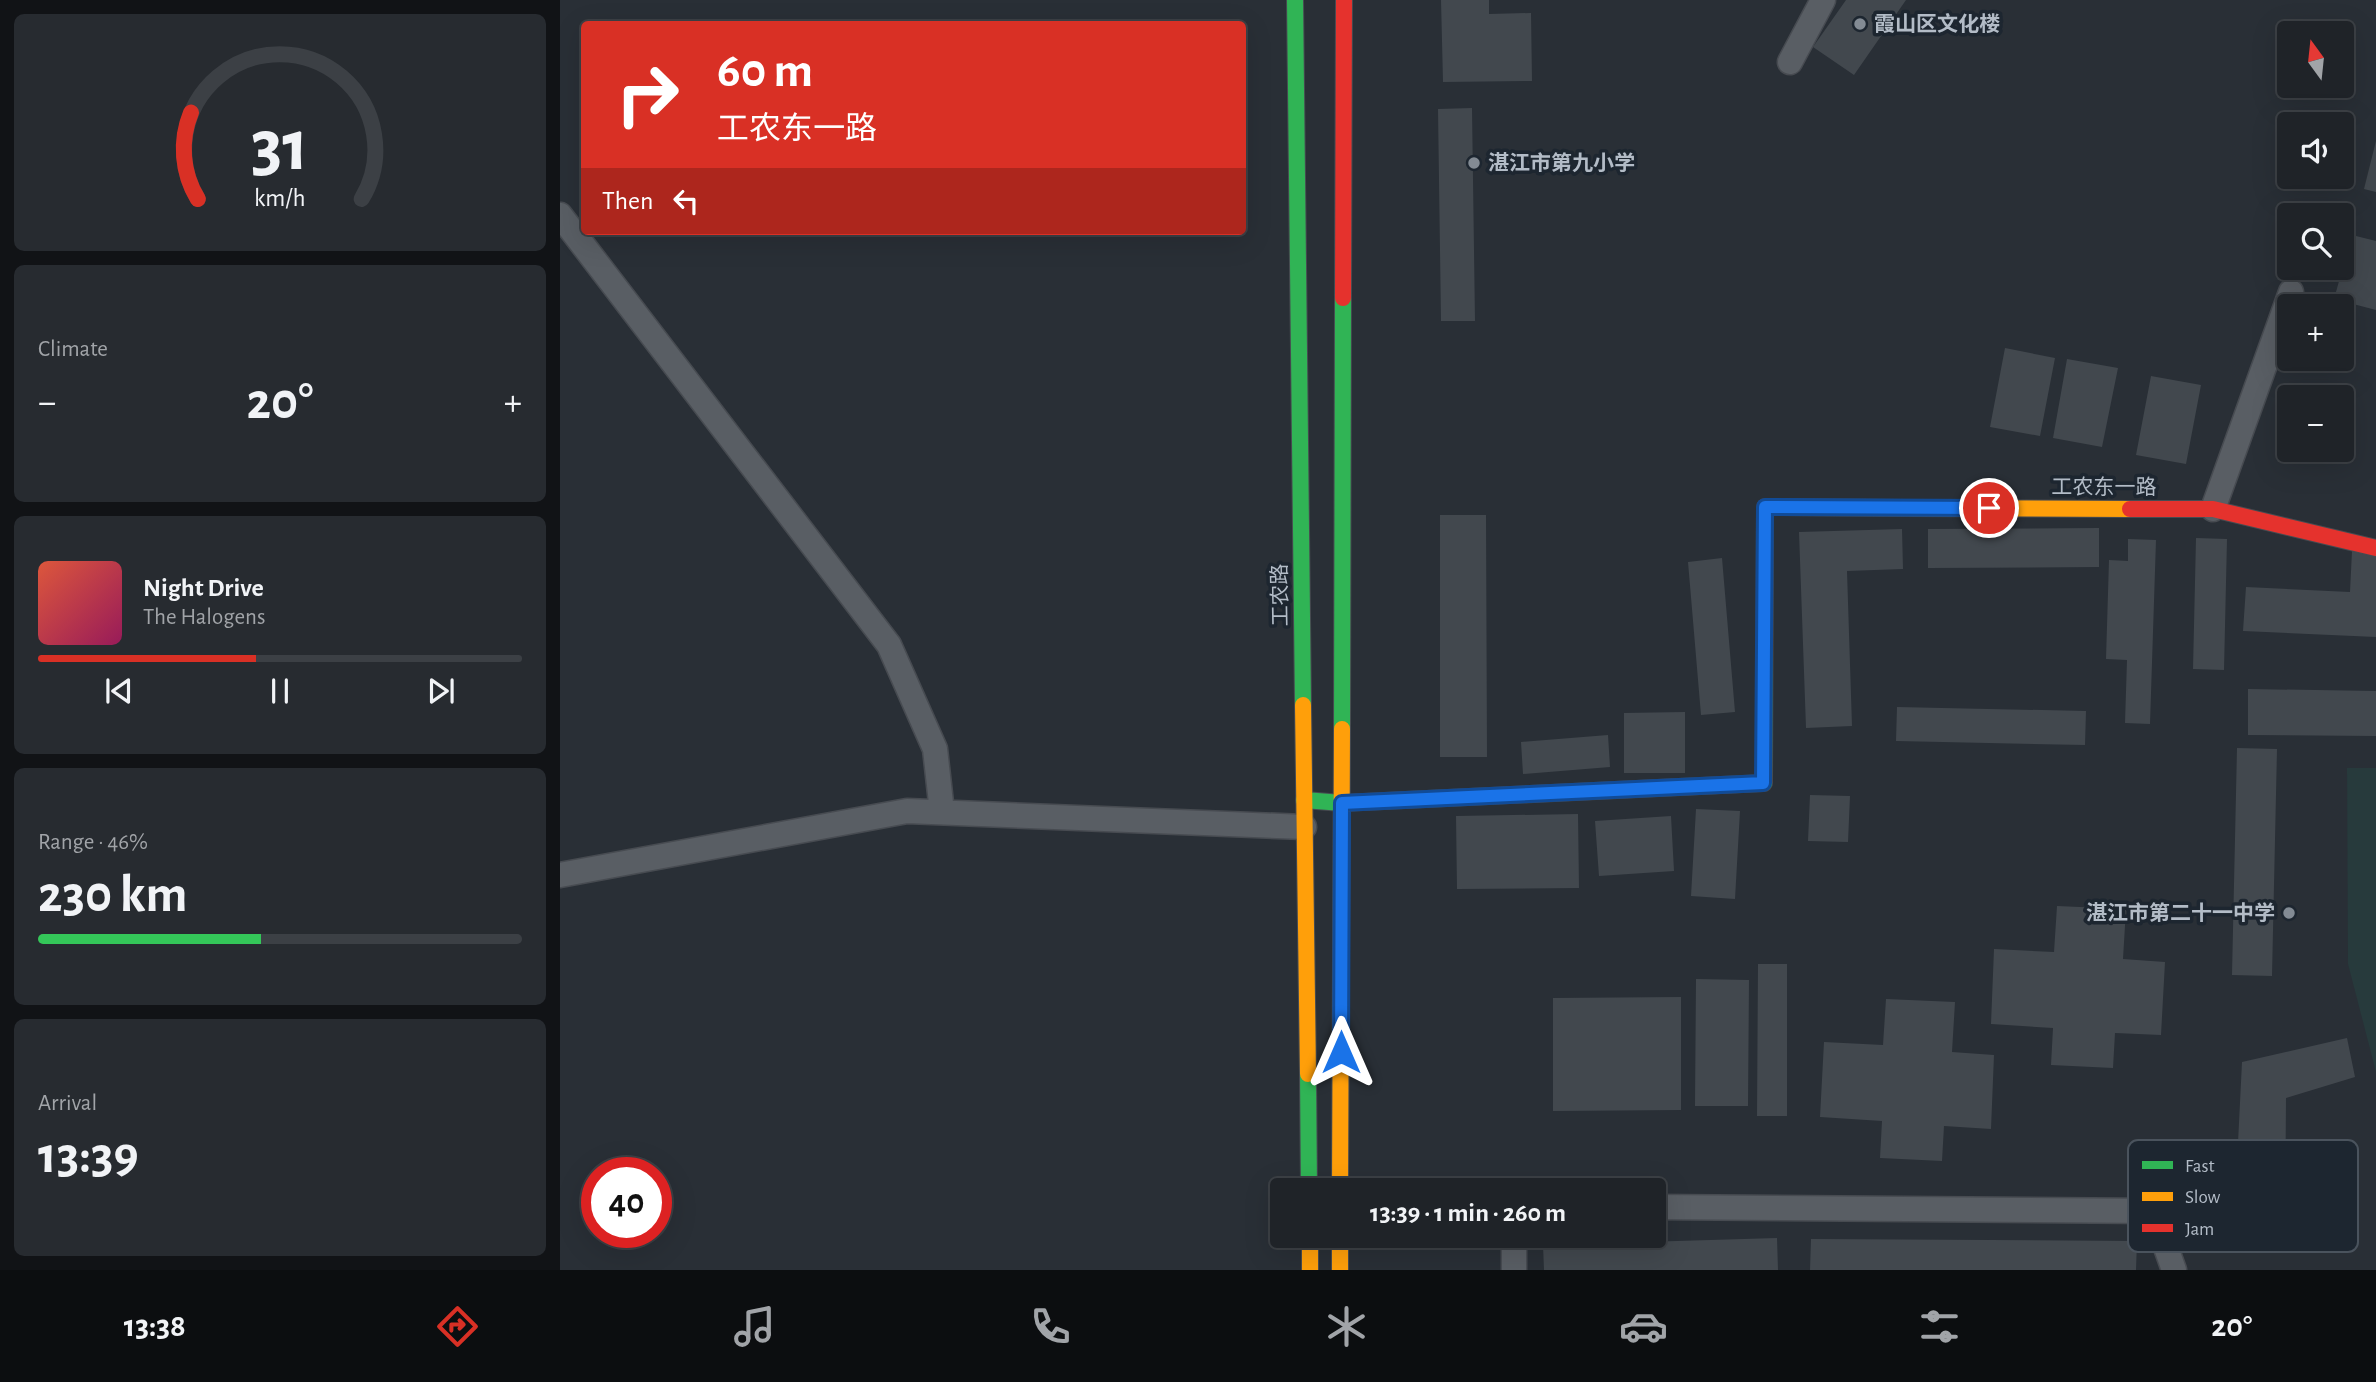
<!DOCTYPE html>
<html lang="en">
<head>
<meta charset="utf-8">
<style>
  body { margin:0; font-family:"Alegreya Sans","Noto Sans SC",sans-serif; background:#272b30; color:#f1f3f6; height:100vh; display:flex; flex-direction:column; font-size:26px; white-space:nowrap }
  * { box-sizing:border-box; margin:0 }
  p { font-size:23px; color:#a1a4a8 }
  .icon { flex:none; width:38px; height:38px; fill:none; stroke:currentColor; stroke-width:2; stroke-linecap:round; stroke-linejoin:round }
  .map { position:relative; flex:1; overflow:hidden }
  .sheet { display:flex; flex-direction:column; gap:14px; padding:14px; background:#111316; width:560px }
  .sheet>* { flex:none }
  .hud { position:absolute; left:21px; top:21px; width:665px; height:214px; border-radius:7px; box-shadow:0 7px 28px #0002,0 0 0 2px #3c4045; background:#d93025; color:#fff; overflow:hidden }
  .needle { width:46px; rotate:345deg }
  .buttons { position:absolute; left:1717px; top:21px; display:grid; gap:14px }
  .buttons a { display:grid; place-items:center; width:77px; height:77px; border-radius:7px; background:#1f2328; box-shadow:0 7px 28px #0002,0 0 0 2px #3c4045; font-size:35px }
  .speed { position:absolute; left:21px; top:1157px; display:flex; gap:14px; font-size:35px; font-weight:700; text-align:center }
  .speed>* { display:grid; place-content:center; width:91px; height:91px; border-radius:50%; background:#1f2328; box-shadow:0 7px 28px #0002,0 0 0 2px #3c4045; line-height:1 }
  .speed .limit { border:10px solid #d22; background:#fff; color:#111 }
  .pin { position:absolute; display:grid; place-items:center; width:60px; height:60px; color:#fff; margin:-30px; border:4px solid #fff; border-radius:50%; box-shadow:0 2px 7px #0007 }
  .me { position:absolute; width:77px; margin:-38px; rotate:0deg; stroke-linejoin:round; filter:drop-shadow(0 0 5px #0008) }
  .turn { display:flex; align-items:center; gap:24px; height:147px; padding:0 21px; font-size:32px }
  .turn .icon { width:91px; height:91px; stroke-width:2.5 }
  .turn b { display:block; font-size:49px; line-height:60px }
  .then { display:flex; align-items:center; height:66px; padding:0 21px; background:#0003; gap:14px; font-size:26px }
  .big { font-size:52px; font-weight:700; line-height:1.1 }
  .sheet .card { flex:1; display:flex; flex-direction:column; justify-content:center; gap:10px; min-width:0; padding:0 24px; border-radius:10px; background:#272b30 }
  .sheet .dial { align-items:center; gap:0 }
  .dial svg { height:182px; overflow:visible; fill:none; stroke:#3c4045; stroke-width:7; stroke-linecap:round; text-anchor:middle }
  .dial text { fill:#f1f3f6; stroke:none }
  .song { display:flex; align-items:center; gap:21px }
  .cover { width:84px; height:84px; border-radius:10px; background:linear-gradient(135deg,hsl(10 70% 55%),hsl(330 70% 35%)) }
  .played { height:7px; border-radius:4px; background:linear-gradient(90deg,#d93025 45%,#3c4045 45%) }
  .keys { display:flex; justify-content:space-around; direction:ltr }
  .heat { display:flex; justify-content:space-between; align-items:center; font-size:38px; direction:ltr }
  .charge { height:10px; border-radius:5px; background:linear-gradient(90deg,#34c759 46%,#3c4045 0) }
  .trip { position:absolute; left:710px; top:1178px; width:396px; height:70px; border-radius:7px; background:#1f2328; box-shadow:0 7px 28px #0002,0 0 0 2px #3c4045; font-weight:700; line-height:70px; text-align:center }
  .dock { display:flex; height:112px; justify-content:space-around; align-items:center; background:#0c0e10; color:#a1a4a8 }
  .dock .icon { width:49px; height:49px }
  .dock .active { color:#d93025 }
  .dock b { font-size:32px; color:#f1f3f6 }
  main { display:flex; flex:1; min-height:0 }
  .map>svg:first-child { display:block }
  .green { fill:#273a3c }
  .building { fill:#42484e }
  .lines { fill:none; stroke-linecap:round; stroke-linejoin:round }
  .street-casing { stroke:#474b51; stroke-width:27 }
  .fast-casing { stroke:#474b51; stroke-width:18 }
  .slow-casing { stroke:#474b51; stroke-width:18 }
  .jam-casing { stroke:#474b51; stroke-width:18 }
  .street { stroke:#595e64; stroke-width:24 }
  .fast { stroke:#30b455; stroke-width:16 }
  .slow { stroke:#ff9f0a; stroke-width:16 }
  .jam { stroke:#e5322d; stroke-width:16 }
  .route-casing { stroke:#114b97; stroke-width:18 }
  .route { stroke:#1a73e8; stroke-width:12 }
  .poi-dot { fill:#838b94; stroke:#1d2630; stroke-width:2.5 }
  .labels { text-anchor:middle; stroke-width:7; stroke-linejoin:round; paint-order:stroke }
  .poi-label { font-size:21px; font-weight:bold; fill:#b3bcc7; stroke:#1d2630; text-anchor:start }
  .street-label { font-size:21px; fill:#b3bcc7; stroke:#1d2630 }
  .key { fill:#1d2630; stroke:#4a535d; stroke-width:2 }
  .key-label { font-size:19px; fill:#b3bcc7 }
</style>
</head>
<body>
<main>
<section class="sheet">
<div class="card dial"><svg viewBox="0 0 100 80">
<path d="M14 69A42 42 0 1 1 86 69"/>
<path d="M14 69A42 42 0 0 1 11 31" stroke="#d93025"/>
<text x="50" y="56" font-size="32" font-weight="700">31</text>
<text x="50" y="72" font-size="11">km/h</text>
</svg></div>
<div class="card"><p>Climate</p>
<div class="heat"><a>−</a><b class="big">20°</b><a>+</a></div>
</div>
<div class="card">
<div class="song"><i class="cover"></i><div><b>Night Drive</b><p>The Halogens</p></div></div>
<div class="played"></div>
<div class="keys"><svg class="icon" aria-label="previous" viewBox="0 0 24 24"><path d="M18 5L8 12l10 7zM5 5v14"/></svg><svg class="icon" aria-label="pause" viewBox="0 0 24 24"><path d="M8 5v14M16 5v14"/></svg><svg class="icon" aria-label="next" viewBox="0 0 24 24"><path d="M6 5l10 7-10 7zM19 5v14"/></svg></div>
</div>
<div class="card"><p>Range · 46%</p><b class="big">230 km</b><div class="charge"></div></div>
<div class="card"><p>Arrival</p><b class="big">13:39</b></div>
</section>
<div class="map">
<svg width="1816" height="1270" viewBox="0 0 1816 1270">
  <rect width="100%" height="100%" fill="#292f36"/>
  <path class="green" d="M 1787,768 L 1816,768 L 1816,1072 L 1788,964 Z"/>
  <path class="building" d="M 881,0 L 929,0 L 929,14 L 971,13 L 972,81 L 883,82 Z
    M 1286,0 L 1346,0 L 1294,75 L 1253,47 Z
    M 912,108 L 915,321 L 881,321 L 878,109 Z
    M 1816,141 L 1816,192 L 1804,189 Z
    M 1792,235 L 1816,241 L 1816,310 L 1774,299 Z
    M 1445,348 L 1495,358 L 1480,436 L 1430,427 Z
    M 1507,359 L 1558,368 L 1542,447 L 1493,438 Z
    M 1591,376 L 1641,385 L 1626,464 L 1576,455 Z
    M 880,515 L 926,515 L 927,757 L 880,757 Z
    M 1539,528 L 1539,567 L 1368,568 L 1368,529 Z
    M 1342,529 L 1343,569 L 1287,571 L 1292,726 L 1246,728 L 1239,532 Z
    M 1636,538 L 1667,539 L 1664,670 L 1633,669 Z
    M 1568,539 L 1596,540 L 1590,724 L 1565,723 L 1567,660 L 1546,659 L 1549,560 L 1568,561 Z
    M 1792,551 L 1816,552 L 1816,637 L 1683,631 L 1686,587 L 1790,592 Z
    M 1162,558 L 1175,712 L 1141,715 L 1128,562 Z
    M 1688,689 L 1816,691 L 1816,736 L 1688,735 Z
    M 1337,707 L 1526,711 L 1525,745 L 1336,741 Z
    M 1125,712 L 1125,773 L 1064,773 L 1064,713 Z
    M 1048,735 L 1050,767 L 963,774 L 961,742 Z
    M 1677,748 L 1717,749 L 1712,976 L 1672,975 Z
    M 1250,795 L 1290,796 L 1288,842 L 1248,841 Z
    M 1136,809 L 1180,811 L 1175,899 L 1131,896 Z
    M 1018,814 L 1019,888 L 897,889 L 896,816 Z
    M 1111,816 L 1114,871 L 1039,876 L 1035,821 Z
    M 1497,906 L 1566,909 L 1563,959 L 1605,962 L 1601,1035 L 1555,1033 L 1553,1068 L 1491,1065 L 1493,1028 L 1431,1024 L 1434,949 L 1494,952 Z
    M 1198,964 L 1227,964 L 1227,1116 L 1197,1116 Z
    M 1136,979 L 1189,980 L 1188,1106 L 1135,1106 Z
    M 1121,997 L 1121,1110 L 993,1111 L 993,998 Z
    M 1326,999 L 1395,1002 L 1392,1052 L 1434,1055 L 1431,1129 L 1384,1126 L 1382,1161 L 1320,1158 L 1322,1121 L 1260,1117 L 1264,1042 L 1323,1045 Z
    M 1787,1038 L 1795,1077 L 1726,1098 L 1725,1227 L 1673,1244 L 1682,1062 Z
    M 1217,1238 L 1218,1270 L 984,1270 L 983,1245 Z
    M 1251,1239 L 1577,1241 L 1576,1270 L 1250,1270 Z"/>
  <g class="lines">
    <g class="street-casing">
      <path id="street" d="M 1230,62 L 1263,0
        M 0,215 L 329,645 L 375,749 L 382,812
        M 1653,509 L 1731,292
        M 0,875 L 347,811 L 744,827
        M 1094,1207 L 1593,1211 L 1614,1270
        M 954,1270 L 954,1236"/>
    </g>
    <g class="fast-casing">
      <path id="fast" d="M 735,0 L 743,705
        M 782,729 L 783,298
        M 744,800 L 782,803 L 1204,783 L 1205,507 L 1341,508
        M 748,1074 L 749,1190"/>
    </g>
    <g class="slow-casing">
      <path id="slow" d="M 1341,508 L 1570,509
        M 743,705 L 748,1074
        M 780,1190 L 782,729
        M 750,1236 L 750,1270
        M 780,1236 L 780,1270"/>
    </g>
    <g class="jam-casing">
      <path id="jam" d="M 783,298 L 784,0
        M 1570,509 L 1653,509 L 1816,548"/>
    </g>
    <use href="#street" class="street"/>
    <use href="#fast" class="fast"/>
    <use href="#slow" class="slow"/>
    <use href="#jam" class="jam"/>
  </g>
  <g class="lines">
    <g class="route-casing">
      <path id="route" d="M 781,1052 L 782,803 L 1203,783 L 1205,507 L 1429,508"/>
    </g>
    <use href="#route" class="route"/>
  </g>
  <g class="poi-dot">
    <circle cx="1300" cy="24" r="7"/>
    <circle cx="914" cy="163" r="7"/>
    <circle cx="1729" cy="913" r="7"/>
  </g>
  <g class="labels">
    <g class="poi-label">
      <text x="1314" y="31">霞山区文化楼</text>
      <text x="928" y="170">湛江市第九小学</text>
      <text x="1715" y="920" text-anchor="end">湛江市第二十一中学</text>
    </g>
    <g class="street-label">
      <text x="1544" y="494">工农东一路</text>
      <text transform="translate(720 595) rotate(-91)" y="7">工农路</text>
    </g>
  </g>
  <rect x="1568" y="1140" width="230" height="112" rx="10" class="key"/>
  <rect x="1582" y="1161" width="31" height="8" fill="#30b455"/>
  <rect x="1582" y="1192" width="31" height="9" fill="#ff9f0a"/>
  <rect x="1582" y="1224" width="31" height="8" fill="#e5322d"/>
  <g class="key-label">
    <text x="1625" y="1172">Fast</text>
    <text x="1625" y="1203">Slow</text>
    <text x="1625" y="1235">Jam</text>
  </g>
</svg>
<div class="buttons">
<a><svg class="needle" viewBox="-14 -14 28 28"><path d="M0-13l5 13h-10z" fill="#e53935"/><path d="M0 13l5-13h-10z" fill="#a1a4a8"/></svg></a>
<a><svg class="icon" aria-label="sound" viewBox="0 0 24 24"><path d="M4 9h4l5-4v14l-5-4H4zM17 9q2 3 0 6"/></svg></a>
<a><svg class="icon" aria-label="search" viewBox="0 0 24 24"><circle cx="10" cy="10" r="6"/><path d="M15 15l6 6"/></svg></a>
<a>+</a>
<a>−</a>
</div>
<div class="speed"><div class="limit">40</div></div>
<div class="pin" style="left:1429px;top:508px;background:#d93025"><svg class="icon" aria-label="arrive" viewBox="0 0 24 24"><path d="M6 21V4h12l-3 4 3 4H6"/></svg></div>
<svg class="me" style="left:781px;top:1052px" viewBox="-20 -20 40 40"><path d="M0-17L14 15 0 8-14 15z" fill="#1a73e8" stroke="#fff" stroke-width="4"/></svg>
<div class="trip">13:39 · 1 min · 260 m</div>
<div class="hud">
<div class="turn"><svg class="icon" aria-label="right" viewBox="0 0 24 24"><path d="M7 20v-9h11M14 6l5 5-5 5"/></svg><div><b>60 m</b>工农东一路</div></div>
<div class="then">Then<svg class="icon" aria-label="left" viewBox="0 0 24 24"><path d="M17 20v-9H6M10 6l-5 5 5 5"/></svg></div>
</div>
</div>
</main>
<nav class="dock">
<b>13:38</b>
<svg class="icon active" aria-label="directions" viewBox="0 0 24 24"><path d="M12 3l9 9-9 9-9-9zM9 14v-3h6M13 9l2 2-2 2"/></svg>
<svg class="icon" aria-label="music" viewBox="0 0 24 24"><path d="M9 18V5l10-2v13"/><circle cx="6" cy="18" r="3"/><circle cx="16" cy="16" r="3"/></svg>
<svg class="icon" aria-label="phone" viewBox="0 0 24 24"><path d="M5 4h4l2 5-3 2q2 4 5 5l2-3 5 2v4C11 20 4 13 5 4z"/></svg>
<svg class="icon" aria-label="climate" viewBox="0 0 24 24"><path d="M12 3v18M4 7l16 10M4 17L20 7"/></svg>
<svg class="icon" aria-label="car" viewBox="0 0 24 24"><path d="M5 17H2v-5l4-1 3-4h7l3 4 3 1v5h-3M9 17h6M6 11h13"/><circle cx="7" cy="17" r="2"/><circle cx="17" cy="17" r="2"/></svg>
<svg class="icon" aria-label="filters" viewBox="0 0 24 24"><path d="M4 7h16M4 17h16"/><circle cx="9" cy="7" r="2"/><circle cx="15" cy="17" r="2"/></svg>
<b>20°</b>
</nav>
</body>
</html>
